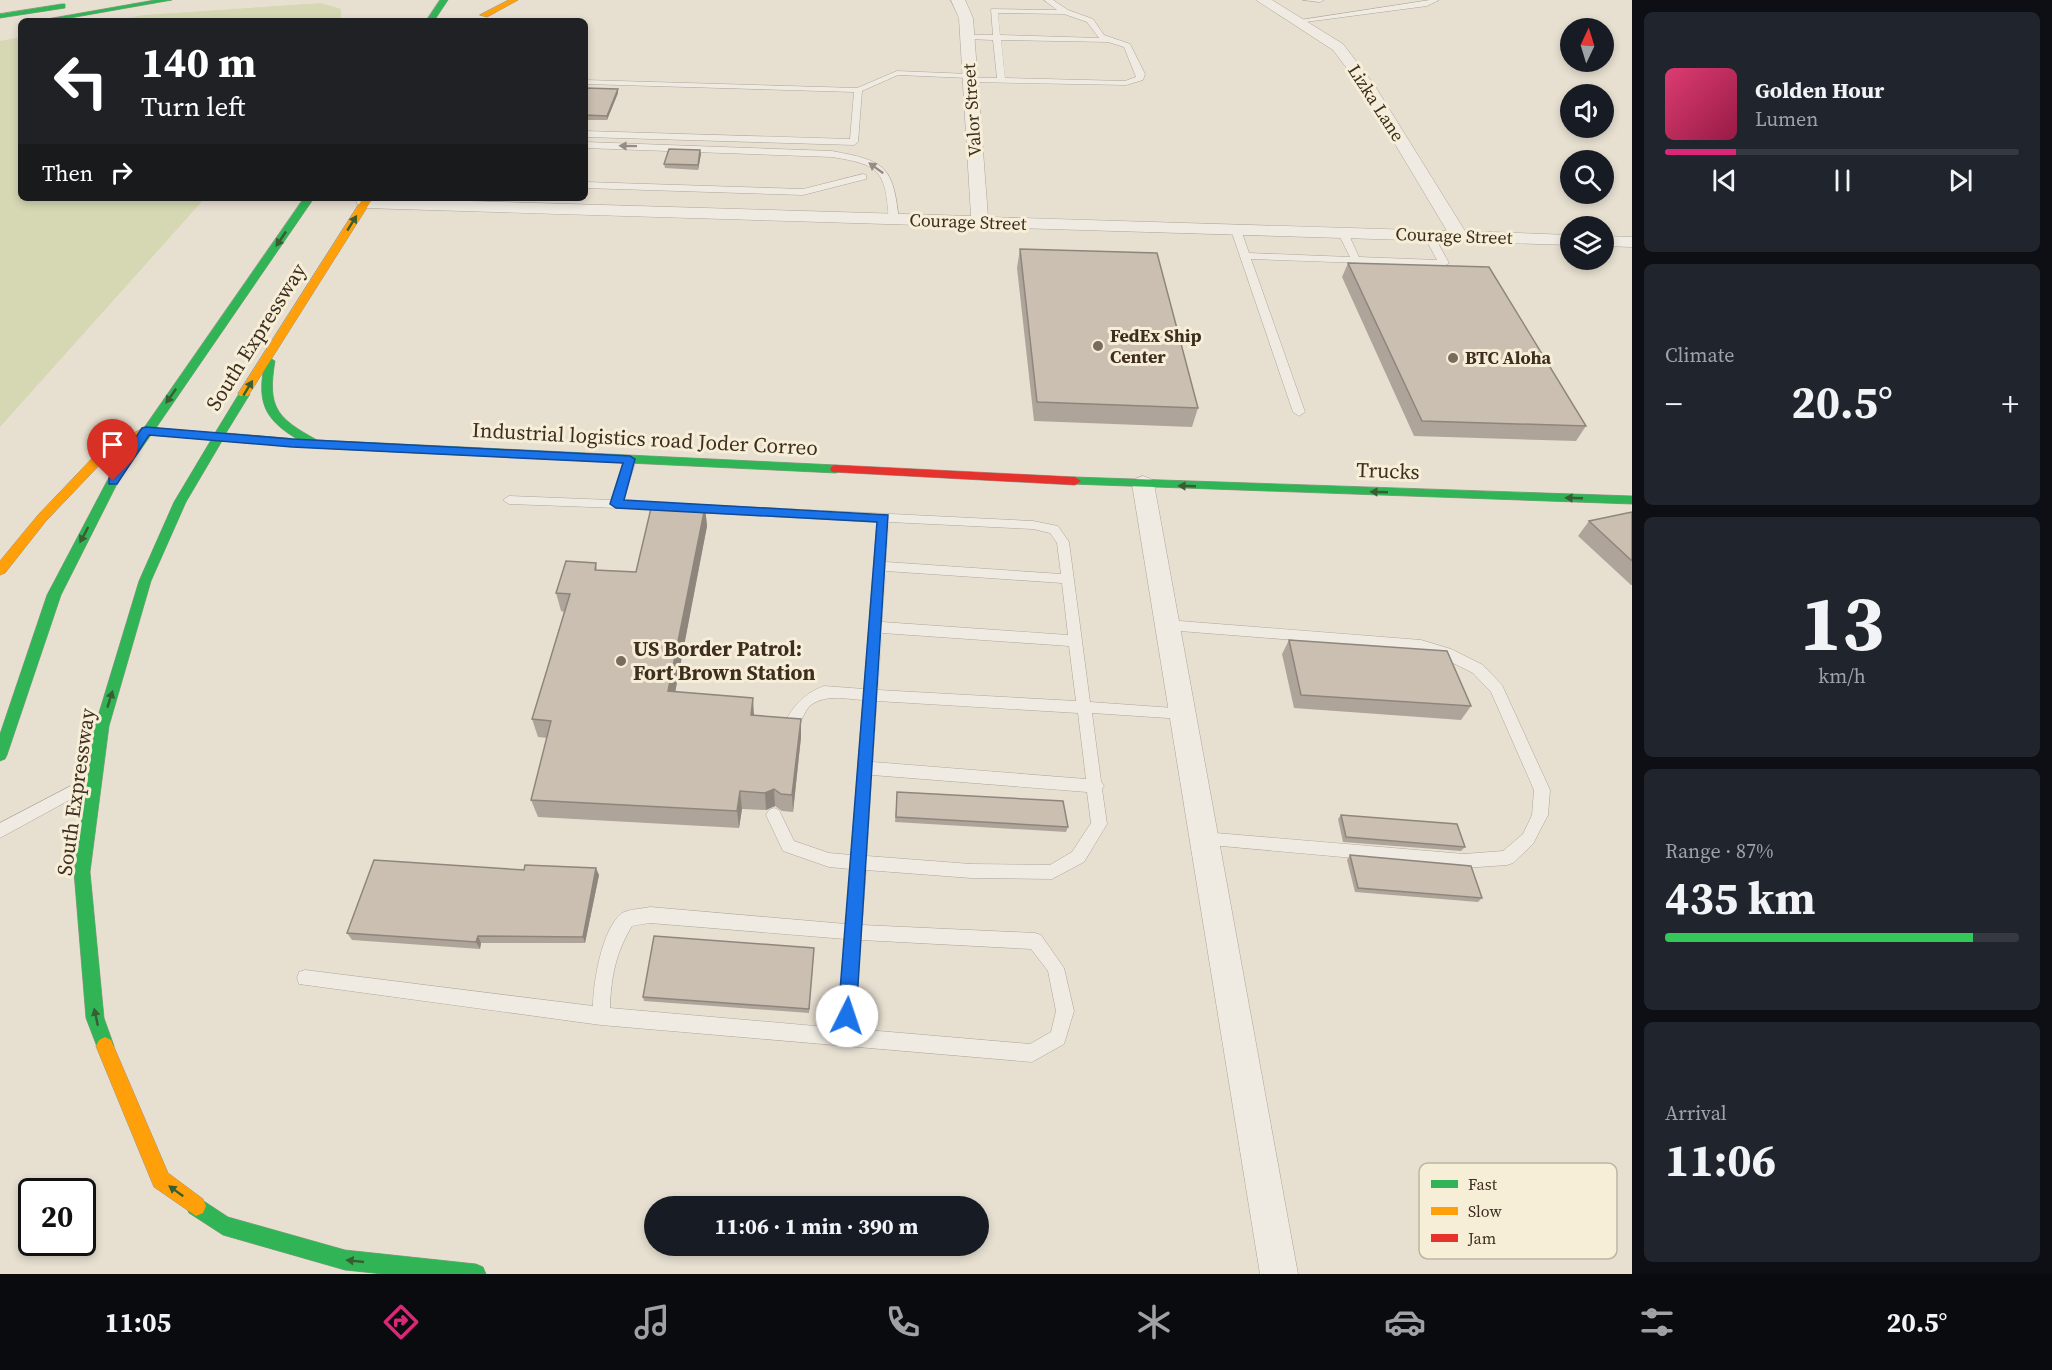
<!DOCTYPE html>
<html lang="en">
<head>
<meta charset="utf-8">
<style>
  body { margin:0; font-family:"Source Serif 4",serif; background:#20242c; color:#f1f3f6; height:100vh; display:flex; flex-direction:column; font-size:22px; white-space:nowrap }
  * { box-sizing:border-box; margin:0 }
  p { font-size:20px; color:#9ea1a6 }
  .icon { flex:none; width:33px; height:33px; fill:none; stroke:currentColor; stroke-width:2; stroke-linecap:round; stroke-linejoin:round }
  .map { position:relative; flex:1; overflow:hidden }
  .panel { display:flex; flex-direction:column; gap:12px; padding:12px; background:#0d0f14; width:420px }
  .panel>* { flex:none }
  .top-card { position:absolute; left:18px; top:18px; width:570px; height:183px; border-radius:9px; box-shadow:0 3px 9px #0003; background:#202124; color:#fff; overflow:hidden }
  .needle { width:39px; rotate:4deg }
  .tools { position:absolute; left:1560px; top:18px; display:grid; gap:12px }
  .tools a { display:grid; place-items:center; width:54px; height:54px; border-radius:50%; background:#171b24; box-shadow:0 3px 9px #0003; font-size:30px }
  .speed { position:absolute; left:18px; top:1178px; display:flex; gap:12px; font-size:30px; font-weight:700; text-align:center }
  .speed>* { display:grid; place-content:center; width:78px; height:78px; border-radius:50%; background:#171b24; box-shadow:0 3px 9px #0003; line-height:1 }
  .speed .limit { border:3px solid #111; border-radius:9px; background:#fff; color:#111 }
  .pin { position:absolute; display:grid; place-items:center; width:51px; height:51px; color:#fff; margin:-62px -26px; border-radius:50% 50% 50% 0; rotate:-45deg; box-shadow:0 0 6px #0007 }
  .pin .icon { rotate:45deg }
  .me { position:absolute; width:66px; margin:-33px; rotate:4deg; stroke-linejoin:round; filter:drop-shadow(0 0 4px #0008) }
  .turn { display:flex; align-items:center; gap:21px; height:126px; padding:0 24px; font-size:27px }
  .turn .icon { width:78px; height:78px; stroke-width:2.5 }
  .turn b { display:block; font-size:42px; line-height:51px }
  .then { display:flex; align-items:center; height:57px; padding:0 24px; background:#0003; gap:12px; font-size:22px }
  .big { font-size:45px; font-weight:700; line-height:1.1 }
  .panel .widget { flex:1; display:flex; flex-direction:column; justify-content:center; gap:9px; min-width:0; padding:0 21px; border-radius:9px; background:#20242c }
  .panel .dial { align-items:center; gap:0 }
  .dial b { font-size:78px; line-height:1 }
  .song { display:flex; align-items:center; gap:18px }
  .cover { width:72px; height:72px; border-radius:9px; background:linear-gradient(135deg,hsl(340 70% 55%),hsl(340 70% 35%)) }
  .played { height:6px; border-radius:3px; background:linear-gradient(90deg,#db2777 20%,#363941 20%) }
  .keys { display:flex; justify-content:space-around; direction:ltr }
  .heat { display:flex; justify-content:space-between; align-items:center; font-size:33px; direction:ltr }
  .charge { height:9px; border-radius:4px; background:linear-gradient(90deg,#34c759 87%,#363941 0) }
  .trip { position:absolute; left:644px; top:1196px; width:345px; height:60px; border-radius:30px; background:#171b24; box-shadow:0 3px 9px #0003; font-weight:700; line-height:60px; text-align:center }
  .menu { display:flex; height:96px; justify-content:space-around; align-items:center; background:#090b0e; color:#9ea1a6 }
  .menu .icon { width:42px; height:42px }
  .menu .on { color:#db2777 }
  .menu b { font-size:27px; color:#f1f3f6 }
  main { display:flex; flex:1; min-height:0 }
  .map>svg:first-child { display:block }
  .green { fill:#d6d7b3 }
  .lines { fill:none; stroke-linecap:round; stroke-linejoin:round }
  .lane-casing { stroke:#ada599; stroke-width:1 }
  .street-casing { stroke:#ada599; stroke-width:1 }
  .fast-casing { stroke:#9c958a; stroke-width:1 }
  .slow-casing { stroke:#9c958a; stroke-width:1 }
  .jam-casing { stroke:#9c958a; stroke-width:1 }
  .lane { fill:#efebe3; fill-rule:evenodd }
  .street { fill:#efebe3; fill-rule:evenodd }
  .fast { fill:#30b455; fill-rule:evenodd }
  .slow { fill:#ff9f0a; fill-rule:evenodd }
  .jam { fill:#e5322d; fill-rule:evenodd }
  .wall { fill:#afa499 }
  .shaded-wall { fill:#8e867d }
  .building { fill:#cbbfb2; stroke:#8e867d; stroke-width:1.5 }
  .oneway { fill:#968c82 }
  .oneway2 { fill:#385d33 }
  .route { fill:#1a73e8; stroke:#114b97; stroke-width:1.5 }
  .poi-dot { fill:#786c5e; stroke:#f7eed8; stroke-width:2 }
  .labels { text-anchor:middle; stroke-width:6; stroke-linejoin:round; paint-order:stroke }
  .far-street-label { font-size:18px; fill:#3d2e20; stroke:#f7eed8 }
  .far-poi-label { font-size:18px; font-weight:bold; fill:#3d2e20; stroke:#f7eed8; text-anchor:start }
  .street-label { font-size:21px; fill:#3d2e20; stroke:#f7eed8 }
  .poi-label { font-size:21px; font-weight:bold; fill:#3d2e20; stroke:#f7eed8; text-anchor:start }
  .key { fill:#f7eed8; stroke:#bfb4a1; stroke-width:1.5 }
  .key-label { font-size:16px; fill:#3d2e20 }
</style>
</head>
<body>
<main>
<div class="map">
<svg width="1632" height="1274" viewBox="0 0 1632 1274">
  <rect width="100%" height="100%" fill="#e7e0d1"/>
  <path class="green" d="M 321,3 L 341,9 L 341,21 L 111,21 L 144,15 Z
    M 21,37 L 21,198 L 205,198 L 0,427 L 0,41 Z"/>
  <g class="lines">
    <g class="lane-casing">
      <path id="lane" d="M 1044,0 L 1053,0 L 1068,10 L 1093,19 L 1104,35 L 1130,44 L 1145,74 L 1143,80 L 1126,85 L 970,82 L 966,80 L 968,78 L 898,75 L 862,91 L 858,142 L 854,145 L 585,137 L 585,131 L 850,139 L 854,92 L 585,84 L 585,80 L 857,88 L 897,71 L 970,74 L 974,76 L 973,78 L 997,78 L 993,40 L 967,39 L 963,37 L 967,35 L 993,35 L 991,9 L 1057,10 ZM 998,13 L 1064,14 L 1087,22 L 1099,38 L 1000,35 ZM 1001,40 L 1108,42 L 1124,47 L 1136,77 L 1125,81 L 1005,78 Z
        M 1303,0 L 1324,0 L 1320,2 Z
        M 1430,0 L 1439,0 L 1427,6 L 1298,23 L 1294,21 Z
        M 585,142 L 832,151 C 885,161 893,165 899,220 L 894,223 L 889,220 C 885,170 881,165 832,157 L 585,148 Z
        M 863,174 L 866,175 L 866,179 L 803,195 L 585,188 L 585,182 L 803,189 Z
        M 1236,227 L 1241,230 L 1249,253 L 1350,257 L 1338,233 L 1343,230 L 1348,233 L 1359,257 L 1437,260 L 1424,236 L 1429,233 L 1434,236 L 1449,263 L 1444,266 L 1251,259 L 1305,412 L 1299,416 L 1293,412 L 1231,230 Z
        M 630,456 L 636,460 L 623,501 L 669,503 L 673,504 L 675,507 L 673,510 L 509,504 L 503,500 L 509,496 L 611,500 L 624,460 Z
        M 688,504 L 1033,521 L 1058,526 L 1069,542 L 1090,702 L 1188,709 L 1190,713 L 1188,717 L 1183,719 L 1092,713 L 1101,781 L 1104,786 L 1102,789 L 1107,824 L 1104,829 L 1084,862 L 1052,879 L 971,878 L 866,870 L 862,925 L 1035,933 L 1041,935 L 1064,968 L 1074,1011 L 1064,1044 L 1032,1062 L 601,1025 L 299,984 L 297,978 L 299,972 L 305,970 L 593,1006 C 593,983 602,928 622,913 C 629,909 642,909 650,907 L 846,924 L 850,869 L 829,867 L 783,851 L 766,815 L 769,810 L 774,808 L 779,810 L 794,841 L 829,853 L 851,855 L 863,700 C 846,699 826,694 811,705 C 801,713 799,739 783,733 L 781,729 C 791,709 802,694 824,686 L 864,689 L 877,522 L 688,512 L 682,508 ZM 889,522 L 1033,529 L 1050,533 L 1057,543 L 1061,574 L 886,562 ZM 886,571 L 1062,583 L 1068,635 L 882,622 ZM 882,633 L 1069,646 L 1076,701 L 878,690 ZM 877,701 L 1078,713 L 1086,779 L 873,762 ZM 872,775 L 1087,792 L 1091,823 L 1072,852 L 1050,865 L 971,864 L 867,856 ZM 650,923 L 845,939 L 838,1028 L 610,1008 C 611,977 616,952 632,926 ZM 861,940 L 1031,949 L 1048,971 L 1056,1011 L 1051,1032 L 1030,1044 L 855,1029 Z
        M 1167,620 L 1421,640 L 1451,649 L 1483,665 L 1502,685 L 1550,790 L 1548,815 L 1533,844 L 1513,863 L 1507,865 L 1464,868 L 1199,844 L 1196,839 L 1199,834 L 1204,832 L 1464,854 L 1503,851 L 1523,834 L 1532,815 L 1534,790 L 1491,692 L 1473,673 L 1441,657 L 1421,650 L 1167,630 L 1160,625 Z
        M 90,776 L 95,778 L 97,782 L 95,786 L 0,838 L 0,823 Z"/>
    </g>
    <g class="street-casing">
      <path id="street" d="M 951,0 L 965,0 L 973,18 L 988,217 L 1447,231 L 1361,87 L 1333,50 L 1256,0 L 1272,0 L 1343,44 L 1375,86 L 1465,231 L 1570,235 L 1570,245 L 365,208 L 356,203 L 359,199 L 370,198 L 971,216 L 959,18 Z
        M 1604,236 L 1632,237 L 1632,247 L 1604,246 Z
        M 1143,476 L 1151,479 L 1154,484 L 1298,1274 L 1260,1274 L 1132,484 L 1135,479 Z"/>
    </g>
    <g class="fast-casing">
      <path id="fast" d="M 155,0 L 172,0 L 53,21 L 36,21 Z
        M 440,0 L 448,0 L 434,21 L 426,21 Z
        M 62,4 L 65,4 L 65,8 L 0,18 L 0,14 Z
        M 304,198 L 314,198 L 156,428 L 215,433 L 240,392 L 244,391 L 250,394 L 226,433 L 297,439 C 262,418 257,400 265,361 L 270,358 L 275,361 C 267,408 277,418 317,440 L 836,465 L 842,469 L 836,473 L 315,448 L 222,441 L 186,502 L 151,581 L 109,726 L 90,872 L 104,1018 L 114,1046 L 111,1052 L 105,1055 L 99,1052 L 86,1018 L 74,872 L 95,726 L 139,581 L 174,502 L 211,440 L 151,435 L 118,482 L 61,595 L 7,755 L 5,759 L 0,761 L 0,734 L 47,595 L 107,481 Z
        M 1075,477 L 1632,496 L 1632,504 L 1071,484 L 1069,481 L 1071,478 Z
        M 196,1196 L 228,1217 L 345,1250 L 476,1264 L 483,1267 L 486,1274 L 383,1274 L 345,1270 L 223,1235 L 189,1213 L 186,1206 L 189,1199 Z"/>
    </g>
    <g class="slow-casing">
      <path id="slow" d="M 509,0 L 518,0 L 487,17 L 480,15 Z
        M 363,198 L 373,198 L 248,396 L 240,396 L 238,394 Z
        M 142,429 L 146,430 L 146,436 L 108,456 L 46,521 L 5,573 L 0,575 L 0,561 L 38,515 L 100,450 Z
        M 105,1037 L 111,1040 L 168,1173 L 203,1199 L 206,1206 L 203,1213 L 196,1216 L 154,1187 L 96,1046 L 99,1040 Z"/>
    </g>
    <g class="jam-casing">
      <path id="jam" d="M 836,465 L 1075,477 L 1081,481 L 1075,485 L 832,472 L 830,469 L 832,466 Z"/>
    </g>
    <use href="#lane" class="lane"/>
    <use href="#street" class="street"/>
    <use href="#fast" class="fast"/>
    <use href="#slow" class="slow"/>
    <use href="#jam" class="jam"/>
  </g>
  <path class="wall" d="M 585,88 L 618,89 L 618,93 L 607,120 L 585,120 Z
    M 701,154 L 698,170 L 665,168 L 664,164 Z
    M 1020,249 L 1198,408 L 1192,427 L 1034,421 L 1017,268 Z
    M 1348,263 L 1586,426 L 1576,441 L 1414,436 L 1342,277 Z
    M 705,507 L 707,526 L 675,691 L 754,715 L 801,719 L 801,737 L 793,812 L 782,811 L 775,806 L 766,810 L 742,809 L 739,828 L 538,817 L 531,800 L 547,738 L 538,737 L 532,719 L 564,612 L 561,611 L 556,593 L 596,563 L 597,570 L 636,572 Z
    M 1632,512 L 1632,585 L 1631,585 L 1578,536 L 1589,521 Z
    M 1289,640 L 1471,706 L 1461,720 L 1294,708 L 1282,654 Z
    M 897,792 L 1068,827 L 1066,832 L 895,822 Z
    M 1341,815 L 1465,847 L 1461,851 L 1343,842 L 1338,819 Z
    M 1350,855 L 1468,866 L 1482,898 L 1478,902 L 1355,892 L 1347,860 Z
    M 599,875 L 585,943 L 481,943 L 480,949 L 352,940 L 347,933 Z
    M 814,952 L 809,1013 L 644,1001 L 643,997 Z"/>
  <path class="shaded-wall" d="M 618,89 L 618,93 L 607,120 L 607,116 Z
    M 700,150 L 701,154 L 698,170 L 698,165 Z
    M 705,507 L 707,526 L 672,709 L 668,691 Z
    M 753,698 L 754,716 L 751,715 Z
    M 801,719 L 801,737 L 793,812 L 792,795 Z
    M 774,789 L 775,806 L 766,810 L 765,793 Z
    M 740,791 L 742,809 L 739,828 L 737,811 Z
    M 596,868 L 599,875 L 585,943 L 583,937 Z
    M 478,936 L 481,943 L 480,949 L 476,942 Z"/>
  <path class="building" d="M 585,88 L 618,89 L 607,116 L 585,115 Z
    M 669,149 L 700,150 L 698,165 L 664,164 Z
    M 1020,249 L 1157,253 L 1198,408 L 1037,402 Z
    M 1348,263 L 1489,267 L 1586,426 L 1422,421 Z
    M 652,504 L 705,507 L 668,691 L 753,698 L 751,715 L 801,719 L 792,795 L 781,794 L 774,789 L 765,793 L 740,791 L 737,811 L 531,800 L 551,721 L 532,719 L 570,594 L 556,593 L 566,561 L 596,563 L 595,570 L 636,572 Z
    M 1632,512 L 1632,561 L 1589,521 Z
    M 1289,640 L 1447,651 L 1471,706 L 1301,695 Z
    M 897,792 L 1063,801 L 1068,827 L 896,817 Z
    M 1341,815 L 1457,824 L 1465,847 L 1346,837 Z
    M 1350,855 L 1471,866 L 1482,898 L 1358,888 Z
    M 374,860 L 524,870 L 525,865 L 596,868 L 583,937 L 478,936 L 476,942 L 347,933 Z
    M 654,936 L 814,948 L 809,1009 L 643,997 Z"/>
  <defs><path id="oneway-solid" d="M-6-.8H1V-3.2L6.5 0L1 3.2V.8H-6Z" transform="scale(1.5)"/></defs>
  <g class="oneway">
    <use href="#oneway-solid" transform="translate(628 146) rotate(-179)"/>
    <use href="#oneway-solid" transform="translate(876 168) rotate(-144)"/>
  </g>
  <g class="oneway2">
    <use href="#oneway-solid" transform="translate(352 223) rotate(-58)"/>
    <use href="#oneway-solid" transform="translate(281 239) rotate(124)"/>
    <use href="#oneway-solid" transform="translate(248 388) rotate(-59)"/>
    <use href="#oneway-solid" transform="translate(171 396) rotate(125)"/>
    <use href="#oneway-solid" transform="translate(1187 486) rotate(-178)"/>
    <use href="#oneway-solid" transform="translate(1379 492) rotate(-178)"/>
    <use href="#oneway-solid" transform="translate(1574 498) rotate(-178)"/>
    <use href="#oneway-solid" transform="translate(84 535) rotate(118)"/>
    <use href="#oneway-solid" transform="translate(110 699) rotate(-73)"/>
    <use href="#oneway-solid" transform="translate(96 1017) rotate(-102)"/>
    <use href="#oneway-solid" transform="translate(176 1191) rotate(-144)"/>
    <use href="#oneway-solid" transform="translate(355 1261) rotate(-174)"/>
  </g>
  <path class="route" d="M 146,427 L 292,439 L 630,456 L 635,459 L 624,500 L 888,515 L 856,1016 L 853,1022 L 847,1025 L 841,1022 L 838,1016 L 877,522 L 616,508 L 610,504 L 623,463 L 292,447 L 149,435 L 117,484 L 109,484 L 109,478 L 142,428 Z"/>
  <g class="poi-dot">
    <circle cx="1098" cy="346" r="6"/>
    <circle cx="1453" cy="358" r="6"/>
    <circle cx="621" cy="661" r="6"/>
  </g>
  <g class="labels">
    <g class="far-street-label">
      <text transform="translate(1376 103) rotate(57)" y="6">Lizka Lane</text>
      <text transform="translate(972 110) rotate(-94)" y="6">Valor Street</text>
      <text transform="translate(968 222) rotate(2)" y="6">Courage Street</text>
      <text transform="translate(1454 236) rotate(2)" y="6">Courage Street</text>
    </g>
    <g class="far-poi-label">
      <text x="1110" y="342">FedEx Ship<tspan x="1110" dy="21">Center</tspan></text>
      <text x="1465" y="364">BTC Aloha</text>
    </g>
    <g class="street-label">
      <text transform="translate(256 337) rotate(-58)" y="7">South Expressway</text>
      <text transform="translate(645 439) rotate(3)" y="7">Industrial logistics road Joder Correo</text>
      <text transform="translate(1388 471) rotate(2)" y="7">Trucks</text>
      <text transform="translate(76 792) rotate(-82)" y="7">South Expressway</text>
    </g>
    <g class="poi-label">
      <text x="633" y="656">US Border Patrol:<tspan x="633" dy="24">Fort Brown Station</tspan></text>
    </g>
  </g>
  <rect x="1419" y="1163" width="198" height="96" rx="9" class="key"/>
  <rect x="1431" y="1180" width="27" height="8" fill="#30b455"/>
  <rect x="1431" y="1207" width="27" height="8" fill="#ff9f0a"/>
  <rect x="1431" y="1234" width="27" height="8" fill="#e5322d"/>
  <g class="key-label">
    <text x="1468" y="1190">Fast</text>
    <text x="1468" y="1217">Slow</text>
    <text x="1468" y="1244">Jam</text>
  </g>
</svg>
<div class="tools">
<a><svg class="needle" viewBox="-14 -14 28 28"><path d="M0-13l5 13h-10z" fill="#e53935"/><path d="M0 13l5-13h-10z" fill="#9ea1a6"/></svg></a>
<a><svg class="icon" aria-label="sound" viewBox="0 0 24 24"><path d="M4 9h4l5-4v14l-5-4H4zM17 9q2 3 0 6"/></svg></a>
<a><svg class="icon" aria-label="search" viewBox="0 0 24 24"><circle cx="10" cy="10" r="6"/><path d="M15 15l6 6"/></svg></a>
<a><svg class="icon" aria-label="layers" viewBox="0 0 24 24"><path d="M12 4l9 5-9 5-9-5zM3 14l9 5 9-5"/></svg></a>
</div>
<div class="speed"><div class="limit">20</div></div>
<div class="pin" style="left:113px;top:481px;background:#d93025"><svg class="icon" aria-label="arrive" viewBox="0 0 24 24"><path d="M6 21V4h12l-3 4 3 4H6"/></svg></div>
<svg class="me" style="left:847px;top:1016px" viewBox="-20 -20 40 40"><circle r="19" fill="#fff"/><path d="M0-13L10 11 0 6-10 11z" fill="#1a73e8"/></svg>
<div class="trip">11:06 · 1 min · 390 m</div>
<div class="top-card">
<div class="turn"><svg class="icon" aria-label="left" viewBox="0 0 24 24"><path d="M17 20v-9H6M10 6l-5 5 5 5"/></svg><div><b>140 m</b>Turn left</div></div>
<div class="then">Then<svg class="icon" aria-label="right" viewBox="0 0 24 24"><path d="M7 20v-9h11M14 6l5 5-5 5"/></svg></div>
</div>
</div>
<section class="panel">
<div class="widget">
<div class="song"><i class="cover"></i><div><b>Golden Hour</b><p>Lumen</p></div></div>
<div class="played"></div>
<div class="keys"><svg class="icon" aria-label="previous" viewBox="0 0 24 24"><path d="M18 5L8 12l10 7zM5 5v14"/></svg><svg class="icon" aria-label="pause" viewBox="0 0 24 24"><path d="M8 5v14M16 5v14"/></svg><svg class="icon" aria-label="next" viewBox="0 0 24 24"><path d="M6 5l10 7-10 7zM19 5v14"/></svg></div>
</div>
<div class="widget"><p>Climate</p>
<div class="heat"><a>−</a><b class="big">20.5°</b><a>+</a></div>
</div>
<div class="widget dial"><b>13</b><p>km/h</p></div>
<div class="widget"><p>Range · 87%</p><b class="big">435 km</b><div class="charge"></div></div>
<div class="widget"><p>Arrival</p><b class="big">11:06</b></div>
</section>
</main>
<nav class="menu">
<b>11:05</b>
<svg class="icon on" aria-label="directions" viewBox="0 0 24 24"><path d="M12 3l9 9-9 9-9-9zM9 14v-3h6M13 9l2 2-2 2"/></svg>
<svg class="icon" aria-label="music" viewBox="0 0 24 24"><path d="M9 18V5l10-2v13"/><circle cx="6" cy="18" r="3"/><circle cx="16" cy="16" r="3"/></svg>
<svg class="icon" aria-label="phone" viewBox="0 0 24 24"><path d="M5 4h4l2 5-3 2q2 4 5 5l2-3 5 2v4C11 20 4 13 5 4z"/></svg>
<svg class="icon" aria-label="climate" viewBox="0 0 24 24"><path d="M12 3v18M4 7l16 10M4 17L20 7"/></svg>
<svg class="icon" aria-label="car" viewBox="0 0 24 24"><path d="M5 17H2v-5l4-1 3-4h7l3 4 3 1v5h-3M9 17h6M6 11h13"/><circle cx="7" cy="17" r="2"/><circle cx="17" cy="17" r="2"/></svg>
<svg class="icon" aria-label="filters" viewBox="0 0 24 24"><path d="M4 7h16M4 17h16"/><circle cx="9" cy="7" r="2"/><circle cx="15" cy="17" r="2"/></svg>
<b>20.5°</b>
</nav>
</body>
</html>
